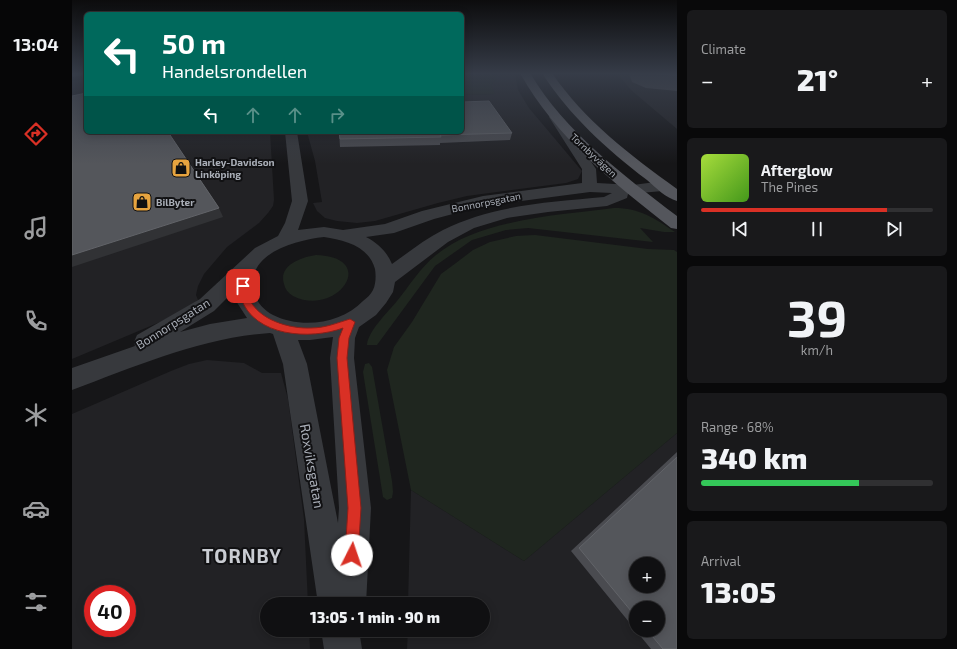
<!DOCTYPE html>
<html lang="en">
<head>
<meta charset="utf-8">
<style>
  body { margin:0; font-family:"Exo 2",sans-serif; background:#19191b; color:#f1f3f6; height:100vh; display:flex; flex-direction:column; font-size:15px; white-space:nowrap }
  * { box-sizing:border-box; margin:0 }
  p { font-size:13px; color:#9c9d9f }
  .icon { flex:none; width:22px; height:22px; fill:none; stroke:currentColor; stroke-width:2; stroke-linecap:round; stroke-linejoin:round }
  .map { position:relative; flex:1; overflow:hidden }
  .details { display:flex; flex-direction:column; gap:10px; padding:10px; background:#09090a; width:280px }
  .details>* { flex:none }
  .banner { position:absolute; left:12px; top:12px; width:380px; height:122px; border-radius:6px; box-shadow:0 2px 10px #0003,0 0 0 1px #303032; background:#00695c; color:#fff; overflow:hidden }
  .buttons { position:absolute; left:557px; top:557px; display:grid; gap:8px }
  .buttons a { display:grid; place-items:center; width:36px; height:36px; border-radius:50%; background:#101012; box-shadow:0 2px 10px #0003,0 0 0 1px #303032; font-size:20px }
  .speed { position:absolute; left:12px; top:585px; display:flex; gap:8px; font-size:20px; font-weight:700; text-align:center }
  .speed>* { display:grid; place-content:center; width:52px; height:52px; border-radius:50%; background:#101012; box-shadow:0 2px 10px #0003,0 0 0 1px #303032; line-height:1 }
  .speed .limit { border:6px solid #d22; background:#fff; color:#111 }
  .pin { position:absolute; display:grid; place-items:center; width:34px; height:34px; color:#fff; margin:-17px; border-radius:8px; box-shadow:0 2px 6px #0006 }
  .me { position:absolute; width:44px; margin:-22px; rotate:4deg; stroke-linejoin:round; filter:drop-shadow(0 0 3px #0008) }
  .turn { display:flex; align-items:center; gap:14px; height:84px; padding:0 12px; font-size:18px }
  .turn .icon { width:52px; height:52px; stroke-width:2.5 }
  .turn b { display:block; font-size:28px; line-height:34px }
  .lanes { display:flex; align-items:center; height:38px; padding:0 12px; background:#0003; justify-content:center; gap:20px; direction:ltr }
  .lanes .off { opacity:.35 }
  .big { font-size:30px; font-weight:800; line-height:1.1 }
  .details .card { flex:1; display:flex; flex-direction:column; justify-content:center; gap:6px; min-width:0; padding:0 14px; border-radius:6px; background:#19191b }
  .details .dial { align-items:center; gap:0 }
  .dial b { font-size:52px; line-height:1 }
  .song { display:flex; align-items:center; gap:12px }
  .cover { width:48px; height:48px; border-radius:6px; background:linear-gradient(135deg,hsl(80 70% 55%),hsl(100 70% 35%)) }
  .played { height:4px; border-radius:2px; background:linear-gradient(90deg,#d93025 80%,#303032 80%) }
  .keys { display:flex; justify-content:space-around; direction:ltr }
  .heat { display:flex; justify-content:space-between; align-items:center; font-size:22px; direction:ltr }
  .charge { height:6px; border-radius:3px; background:linear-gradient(90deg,#34c759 68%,#303032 0) }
  .trip { position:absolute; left:188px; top:597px; width:230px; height:40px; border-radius:20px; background:#101012; box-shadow:0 2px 10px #0003,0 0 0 1px #303032; font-weight:800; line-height:40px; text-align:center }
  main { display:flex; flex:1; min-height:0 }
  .tabs { display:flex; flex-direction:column; width:72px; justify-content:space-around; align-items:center; background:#060607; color:#9c9d9f }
  .tabs .icon { width:28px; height:28px }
  .tabs .selected { color:#d93025 }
  .tabs b { font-size:18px; color:#f1f3f6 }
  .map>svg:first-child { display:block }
  .built { fill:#222225; fill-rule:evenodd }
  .green { fill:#1f261f }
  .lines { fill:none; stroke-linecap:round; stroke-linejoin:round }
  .minor { fill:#37393d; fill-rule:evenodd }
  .major { fill:#54565c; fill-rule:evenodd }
  .wall { fill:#4a4b50; fill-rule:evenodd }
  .shaded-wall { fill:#313235 }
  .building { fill:#54565b; stroke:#626469; fill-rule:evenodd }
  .route { fill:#d93025; stroke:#8d1f18 }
  .labels { text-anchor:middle; stroke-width:4; stroke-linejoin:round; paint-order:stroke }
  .far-street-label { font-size:10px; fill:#a9aeb7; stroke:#111113 }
  .far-poi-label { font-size:10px; font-weight:bold; fill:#a9aeb7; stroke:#111113; text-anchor:start }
  .street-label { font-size:12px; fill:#a9aeb7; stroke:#111113 }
  .near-street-label { font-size:14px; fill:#a9aeb7; stroke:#111113 }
  .near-district-label { font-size:19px; font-weight:bold; letter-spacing:1px; fill:#cacdd3; stroke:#111113 }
</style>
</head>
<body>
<main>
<nav class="tabs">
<b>13:04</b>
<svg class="icon selected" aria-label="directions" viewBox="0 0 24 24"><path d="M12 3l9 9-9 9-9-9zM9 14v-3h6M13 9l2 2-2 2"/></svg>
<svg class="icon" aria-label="music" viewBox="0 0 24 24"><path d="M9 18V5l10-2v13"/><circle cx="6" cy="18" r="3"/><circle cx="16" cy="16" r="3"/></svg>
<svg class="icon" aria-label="phone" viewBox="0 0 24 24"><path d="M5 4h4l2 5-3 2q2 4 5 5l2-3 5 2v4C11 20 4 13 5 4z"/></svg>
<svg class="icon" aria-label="climate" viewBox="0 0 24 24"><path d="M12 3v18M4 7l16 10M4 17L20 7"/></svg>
<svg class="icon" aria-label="car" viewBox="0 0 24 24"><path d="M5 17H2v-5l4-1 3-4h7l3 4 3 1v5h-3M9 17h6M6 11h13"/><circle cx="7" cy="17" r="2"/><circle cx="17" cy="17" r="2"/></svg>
<svg class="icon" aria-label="filters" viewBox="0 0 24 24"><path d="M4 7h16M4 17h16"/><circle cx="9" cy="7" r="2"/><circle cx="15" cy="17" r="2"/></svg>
</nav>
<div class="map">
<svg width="605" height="649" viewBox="0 0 605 649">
  <rect width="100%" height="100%" fill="#161618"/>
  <path class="built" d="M 424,73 L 443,73 L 446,90 L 457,108 L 510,171 L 506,179 L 494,183 L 395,196 L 366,203 L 303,221 L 285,223 L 265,221 L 253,218 L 245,211 L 241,203 L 250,202 L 243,161 L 235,132 L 390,132 L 390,95 L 422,94 L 419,85 L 424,80 Z
    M 545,73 L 605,73 L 605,129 L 559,90 Z
    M 14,79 L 14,132 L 198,132 L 202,200 L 201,206 L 196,213 L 187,223 L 155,247 L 132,274 L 126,286 L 124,295 L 126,300 L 118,307 L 88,322 L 0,359 L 0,81 Z
    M 135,360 L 172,363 L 190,373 L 209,373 L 216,399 L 232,519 L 236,604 L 195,604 L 195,630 L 237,630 L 238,649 L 0,649 L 0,414 L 99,371 L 117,364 ZM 21,594 L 55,594 L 55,628 L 21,628 Z
    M 605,433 L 605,649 L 335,649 L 336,630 L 411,630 L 411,604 L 336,604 L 339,490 L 452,561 ZM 564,564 L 586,564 L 586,586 L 564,586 ZM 564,608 L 586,608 L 586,630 L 564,630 Z"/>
  <path class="green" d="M 390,73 L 424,73 L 424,80 L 419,85 L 423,94 L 390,95 Z
    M 542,208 C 568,208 582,218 603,232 L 592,232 L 568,228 L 581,242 L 456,228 L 434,230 L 400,240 L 363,266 L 305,345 L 295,345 C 296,331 316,312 325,301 C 338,285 348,268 364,255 C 407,219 488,215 542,208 Z
    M 463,235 L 576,249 L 602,250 L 605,252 L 605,433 L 452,561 L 339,490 L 315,370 L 322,347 L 340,322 L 369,274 L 384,263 L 401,250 L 418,242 L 444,236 Z
    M 244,255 C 308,257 265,318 221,296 C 216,293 213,289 212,284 C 206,265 230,257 244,255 Z
    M 297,363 L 300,367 L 320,481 L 321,492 L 320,498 L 315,500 L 311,497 L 291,372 L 293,364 Z"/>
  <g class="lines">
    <path class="minor" d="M 0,73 L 13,73 L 11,75 L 0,77 Z
      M 483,113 L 487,115 L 524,169 L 525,183 L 561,185 L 591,181 L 596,183 L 599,186 L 596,189 L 591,191 L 556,194 L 555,198 L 535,206 L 476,212 L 435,218 L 402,228 L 376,242 L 323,282 L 321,292 L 314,303 L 304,315 L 287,327 L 283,338 L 282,358 L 299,508 L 294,604 L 246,604 L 211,364 L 201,334 L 198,333 C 128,338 65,366 0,390 L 0,368 L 63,346 L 62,342 L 65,335 L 128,299 L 183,248 L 206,236 L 213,223 L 220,201 L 213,132 L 225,132 L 236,201 L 226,230 L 252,227 L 271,230 L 313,224 L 350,211 L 411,196 L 510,183 L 510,169 L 477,117 L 479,115 ZM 518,192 L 540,193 L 532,197 C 478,202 421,205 371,230 C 353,239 337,252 320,264 C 315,252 306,243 294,237 L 322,233 L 362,219 L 411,206 ZM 252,237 C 272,240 297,246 303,269 C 304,275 304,284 301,290 C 299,294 295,298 291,301 C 269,324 229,329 201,315 C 191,310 183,300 181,289 C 176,252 225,240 252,237 ZM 161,292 L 164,301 L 175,318 L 138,324 L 108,332 L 142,311 ZM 261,337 L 258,358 L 267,508 L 266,523 L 235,364 L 226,340 L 238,340 Z
      M 249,630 L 287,630 L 290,649 L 252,649 Z"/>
    <path class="major" d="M 448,73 L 458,73 C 494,133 550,174 605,216 L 605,229 L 599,228 C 542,183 484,138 448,73 Z
      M 470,73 L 480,73 C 512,120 558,155 605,189 L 605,201 C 594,198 584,188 575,180 C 534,149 498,116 470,73 Z"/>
  </g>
  <path class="wall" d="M 557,73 L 605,73 L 605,91 L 574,88 L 560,82 Z
    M 267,132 L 440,133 L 438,140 L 368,143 L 368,145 L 268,147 Z
    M 605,452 L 605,649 L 579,649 L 499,551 ZM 564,608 L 586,630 L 564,630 Z"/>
  <path class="shaded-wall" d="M 147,208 L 151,217 L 0,267 L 0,255 Z"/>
  <path class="building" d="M 579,73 L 605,73 L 605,76 L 581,73 Z
    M 14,93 L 14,132 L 96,132 L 147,208 L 0,255 L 0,96 Z
    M 417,101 L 440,133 L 368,135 L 369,137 L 268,139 L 267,132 L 390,132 L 390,102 Z
    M 605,457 L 605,649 L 591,649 L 575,630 L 586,630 L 586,608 L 564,608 L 564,617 L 507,548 ZM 564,564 L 586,564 L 586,586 L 564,586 Z"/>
  <linearGradient id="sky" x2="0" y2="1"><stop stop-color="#0c0c0d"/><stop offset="0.45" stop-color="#363c48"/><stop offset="1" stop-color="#363c48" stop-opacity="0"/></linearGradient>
  <rect width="605" height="164" fill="url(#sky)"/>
  <path class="route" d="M 171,283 L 175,286 C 176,290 176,295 177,298 C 186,320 218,329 239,328 C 253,328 265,323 278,319 L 283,322 L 277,338 L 275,358 L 289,508 L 286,555 L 284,560 L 280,562 L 275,560 L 273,555 L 276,508 L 265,358 L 267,338 L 271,328 C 239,340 182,337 169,298 C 167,295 167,290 167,286 Z"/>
  <defs>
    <g id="shop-square" transform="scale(1)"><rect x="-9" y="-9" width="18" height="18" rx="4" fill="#e7a43f" stroke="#111113"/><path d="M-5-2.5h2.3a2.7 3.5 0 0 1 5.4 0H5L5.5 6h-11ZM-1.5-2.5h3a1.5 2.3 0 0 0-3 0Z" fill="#111"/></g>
  </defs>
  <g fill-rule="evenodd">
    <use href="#shop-square" x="109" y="168"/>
    <use href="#shop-square" x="70" y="202"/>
  </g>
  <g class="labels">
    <g class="far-street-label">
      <text transform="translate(522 155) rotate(43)" y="4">Tornbyvägen</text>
      <text transform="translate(414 202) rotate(-11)" y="4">Bonnorpsgatan</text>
    </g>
    <g class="far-poi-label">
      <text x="123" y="166">Harley-Davidson<tspan x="123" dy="12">Linköping</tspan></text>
      <text x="84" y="206">BilByter</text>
    </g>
    <g class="street-label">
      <text transform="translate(101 324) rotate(-32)" y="4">Bonnorpsgatan</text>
    </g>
    <g class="near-street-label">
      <text transform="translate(240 466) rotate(80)" y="5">Roxviksgatan</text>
    </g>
    <g class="near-district-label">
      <text x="170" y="563">TORNBY</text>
    </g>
  </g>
</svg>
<div class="buttons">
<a>+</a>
<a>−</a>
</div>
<div class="speed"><div class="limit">40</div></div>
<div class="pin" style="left:171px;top:286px;background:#d93025"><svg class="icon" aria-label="arrive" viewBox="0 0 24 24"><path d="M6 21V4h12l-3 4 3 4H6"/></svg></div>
<svg class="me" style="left:280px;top:555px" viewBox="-20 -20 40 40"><circle r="19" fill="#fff"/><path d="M0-13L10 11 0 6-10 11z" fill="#d93025"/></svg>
<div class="trip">13:05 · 1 min · 90 m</div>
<div class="banner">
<div class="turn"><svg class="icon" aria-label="left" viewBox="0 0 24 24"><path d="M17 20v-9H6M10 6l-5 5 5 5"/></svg><div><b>50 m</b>Handelsrondellen</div></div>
<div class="lanes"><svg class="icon" aria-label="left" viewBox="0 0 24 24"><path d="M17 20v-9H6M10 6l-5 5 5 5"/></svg><svg class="icon off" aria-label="ahead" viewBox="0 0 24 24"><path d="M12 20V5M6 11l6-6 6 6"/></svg><svg class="icon off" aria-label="ahead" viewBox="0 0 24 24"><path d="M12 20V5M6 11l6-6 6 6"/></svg><svg class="icon off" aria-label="right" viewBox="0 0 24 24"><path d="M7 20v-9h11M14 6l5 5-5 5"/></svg></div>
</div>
</div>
<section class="details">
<div class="card"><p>Climate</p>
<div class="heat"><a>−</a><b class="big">21°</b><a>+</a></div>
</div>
<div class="card">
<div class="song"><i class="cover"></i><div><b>Afterglow</b><p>The Pines</p></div></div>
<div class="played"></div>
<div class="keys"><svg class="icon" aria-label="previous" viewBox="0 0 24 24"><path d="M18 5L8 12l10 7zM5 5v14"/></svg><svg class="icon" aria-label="pause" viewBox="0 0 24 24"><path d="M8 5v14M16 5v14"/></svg><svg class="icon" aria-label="next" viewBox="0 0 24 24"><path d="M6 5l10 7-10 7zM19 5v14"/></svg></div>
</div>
<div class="card dial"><b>39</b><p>km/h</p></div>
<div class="card"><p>Range · 68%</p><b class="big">340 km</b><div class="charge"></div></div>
<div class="card"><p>Arrival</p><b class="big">13:05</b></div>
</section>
</main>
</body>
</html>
